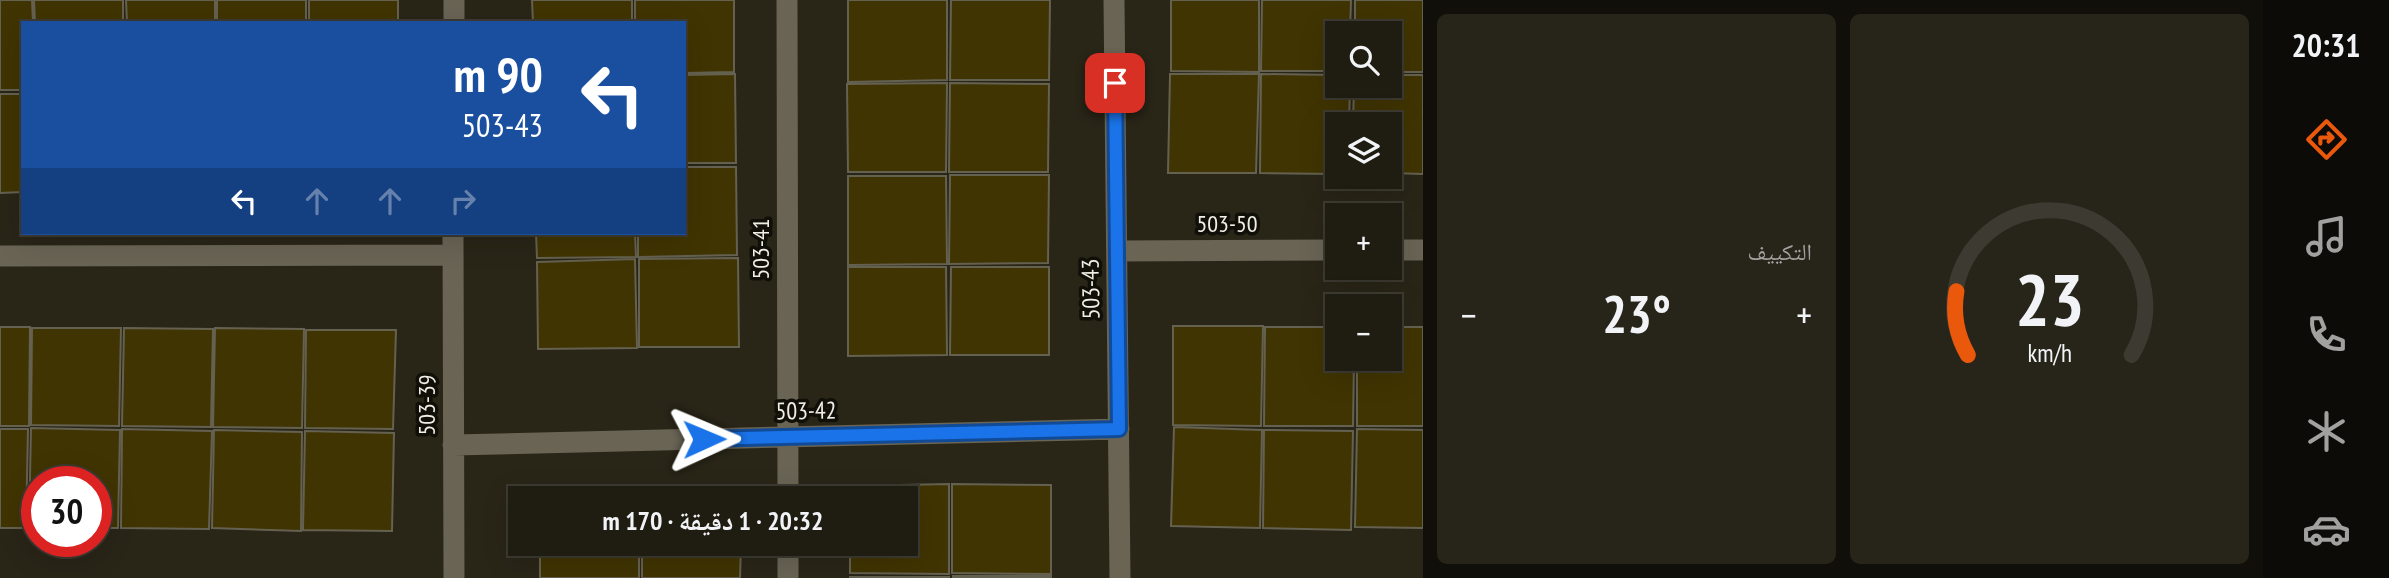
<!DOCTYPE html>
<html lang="ar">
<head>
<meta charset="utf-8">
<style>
  body { margin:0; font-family:"PT Sans Narrow","Noto Naskh Arabic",sans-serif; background:#27251a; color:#f1f3f6; direction:rtl; height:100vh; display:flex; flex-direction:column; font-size:26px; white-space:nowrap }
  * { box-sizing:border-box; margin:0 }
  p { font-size:23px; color:#a1a19f }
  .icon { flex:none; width:38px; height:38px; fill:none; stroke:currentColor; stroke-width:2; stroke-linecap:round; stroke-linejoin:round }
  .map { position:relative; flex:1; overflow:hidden; direction:ltr }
  .side { display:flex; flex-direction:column; gap:14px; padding:14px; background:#110f09; width:840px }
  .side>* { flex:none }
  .hud { position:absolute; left:21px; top:21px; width:665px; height:214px; border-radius:0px; box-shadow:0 7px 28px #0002,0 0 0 2px #3c3a31; direction:rtl; background:#1a4fa0; color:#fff; overflow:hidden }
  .buttons { position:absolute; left:1325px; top:21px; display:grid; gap:14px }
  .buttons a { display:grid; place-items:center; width:77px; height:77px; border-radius:0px; background:#1f1c11; box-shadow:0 7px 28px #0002,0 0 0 2px #3c3a31; font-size:35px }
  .speed { position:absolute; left:21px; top:466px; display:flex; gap:14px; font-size:35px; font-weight:700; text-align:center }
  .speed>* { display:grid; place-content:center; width:91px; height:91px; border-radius:50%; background:#1f1c11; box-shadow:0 7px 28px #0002,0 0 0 2px #3c3a31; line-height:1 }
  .speed .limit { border:10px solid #d22; background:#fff; color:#111 }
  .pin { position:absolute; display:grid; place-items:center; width:60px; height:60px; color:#fff; margin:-30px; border-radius:14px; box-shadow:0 4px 10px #0006 }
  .me { position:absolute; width:77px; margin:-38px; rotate:89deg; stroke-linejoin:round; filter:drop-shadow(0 0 5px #0008) }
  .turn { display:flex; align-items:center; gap:24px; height:147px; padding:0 28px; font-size:32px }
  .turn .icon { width:91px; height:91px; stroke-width:2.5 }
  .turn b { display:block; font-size:49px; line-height:60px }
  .lanes { display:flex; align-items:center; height:66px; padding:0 28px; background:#0003; justify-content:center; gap:35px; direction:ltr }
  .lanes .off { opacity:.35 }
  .big { font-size:52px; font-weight:700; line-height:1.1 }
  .side .widget { flex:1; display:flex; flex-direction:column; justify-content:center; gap:10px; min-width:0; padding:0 24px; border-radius:10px; background:#27251a }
  .side .dial { align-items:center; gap:0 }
  .dial svg { height:182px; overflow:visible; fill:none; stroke:#3c3a31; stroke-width:7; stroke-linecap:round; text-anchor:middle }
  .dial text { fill:#f1f3f6; stroke:none }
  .heat { display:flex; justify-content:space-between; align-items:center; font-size:38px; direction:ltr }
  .side .tiles { flex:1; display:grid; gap:14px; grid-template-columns:repeat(2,1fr) }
  .trip { position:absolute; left:508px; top:486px; width:410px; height:70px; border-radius:0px; background:#1f1c11; box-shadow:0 7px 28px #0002,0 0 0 2px #3c3a31; font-weight:700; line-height:70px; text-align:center; direction:rtl }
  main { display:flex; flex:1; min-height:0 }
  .menu { display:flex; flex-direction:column; width:126px; justify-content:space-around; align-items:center; background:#0c0b07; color:#a1a19f }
  .menu .icon { width:49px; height:49px }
  .menu .on { color:#ea580c }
  .menu b { font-size:32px; color:#f1f3f6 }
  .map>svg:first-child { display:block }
  .building { fill:#403402; stroke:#656150; stroke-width:2 }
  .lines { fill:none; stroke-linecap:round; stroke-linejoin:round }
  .street { stroke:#696454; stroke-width:21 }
  .route-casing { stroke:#114b97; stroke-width:18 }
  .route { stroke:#1a73e8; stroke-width:12 }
  .labels { text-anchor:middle; stroke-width:7; stroke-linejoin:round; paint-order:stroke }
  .street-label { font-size:24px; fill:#f1eee5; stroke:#100f08 }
</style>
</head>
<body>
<main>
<nav class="menu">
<b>20:31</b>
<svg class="icon on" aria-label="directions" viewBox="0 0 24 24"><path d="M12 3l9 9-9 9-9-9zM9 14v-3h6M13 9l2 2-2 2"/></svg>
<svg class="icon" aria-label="music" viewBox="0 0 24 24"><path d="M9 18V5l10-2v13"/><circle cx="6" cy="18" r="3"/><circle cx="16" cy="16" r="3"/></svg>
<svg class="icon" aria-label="phone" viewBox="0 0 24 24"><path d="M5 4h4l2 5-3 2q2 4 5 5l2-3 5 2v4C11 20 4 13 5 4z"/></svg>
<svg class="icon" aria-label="climate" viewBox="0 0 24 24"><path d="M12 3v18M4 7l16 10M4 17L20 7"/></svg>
<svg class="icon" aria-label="car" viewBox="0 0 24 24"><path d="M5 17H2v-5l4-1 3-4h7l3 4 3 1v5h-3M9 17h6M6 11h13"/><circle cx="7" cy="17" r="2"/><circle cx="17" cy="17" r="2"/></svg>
</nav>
<section class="side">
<div class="tiles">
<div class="widget dial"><svg viewBox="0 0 100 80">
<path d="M14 69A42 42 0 1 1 86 69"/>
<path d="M14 69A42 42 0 0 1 9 41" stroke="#ea580c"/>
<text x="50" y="56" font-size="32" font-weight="700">23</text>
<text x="50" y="72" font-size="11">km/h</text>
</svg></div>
<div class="widget"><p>التكييف</p>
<div class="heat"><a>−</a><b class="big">23°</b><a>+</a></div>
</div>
</div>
</section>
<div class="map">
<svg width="1423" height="578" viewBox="0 0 1423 578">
  <rect width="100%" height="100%" fill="#292517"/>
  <path class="building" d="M 0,0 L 32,0 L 33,23 L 23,23 L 23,90 L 0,90 Z
    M 34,0 L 123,0 L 123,23 L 35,23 Z
    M 126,0 L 215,0 L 215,23 L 127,23 Z
    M 217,0 L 306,0 L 306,23 L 217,23 Z
    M 309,0 L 398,0 L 398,23 L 309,23 Z
    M 532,0 L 632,0 L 632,23 L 533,23 Z
    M 635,0 L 734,0 L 734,72 L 684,73 L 684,23 L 635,23 Z
    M 848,0 L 947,0 L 947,80 L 848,82 Z
    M 951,0 L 1050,0 L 1049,80 L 950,80 Z
    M 1171,0 L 1259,0 L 1259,72 L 1171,71 Z
    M 1262,0 L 1351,0 L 1350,33 L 1337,33 L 1337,71 L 1261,71 Z
    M 1355,0 L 1423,0 L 1423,72 L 1390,72 L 1390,33 L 1355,33 Z
    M 735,74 L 736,163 L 684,163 L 684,75 Z
    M 1170,74 L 1259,74 L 1256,173 L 1168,173 Z
    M 1261,74 L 1337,75 L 1337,86 L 1350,86 L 1349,124 L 1337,124 L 1337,174 L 1260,173 Z
    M 1390,75 L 1423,75 L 1423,174 L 1390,173 L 1390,124 L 1353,124 L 1354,86 L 1390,86 Z
    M 947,83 L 946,172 L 848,172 L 847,84 Z
    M 950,83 L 1049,84 L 1048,172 L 949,172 Z
    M 0,94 L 23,94 L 23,192 L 0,193 Z
    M 684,167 L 736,167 L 737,255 L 638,257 L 638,233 L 684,233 Z
    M 950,175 L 1049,175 L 1048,263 L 949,264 Z
    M 848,176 L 946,176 L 947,264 L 848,265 Z
    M 536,233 L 635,233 L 636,257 L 537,258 Z
    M 738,258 L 739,347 L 639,347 L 639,259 Z
    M 635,259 L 637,348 L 538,349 L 537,262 Z
    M 848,267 L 946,267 L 947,355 L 848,356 Z
    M 951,267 L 1049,267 L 1049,355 L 950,355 Z
    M 1173,326 L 1263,326 L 1261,426 L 1173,425 Z
    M 0,327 L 30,327 L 29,426 L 0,426 Z
    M 1265,327 L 1337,327 L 1337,359 L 1354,359 L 1353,426 L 1264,426 Z
    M 1390,327 L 1423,327 L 1423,426 L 1357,426 L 1357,359 L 1390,359 Z
    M 32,328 L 121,328 L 119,426 L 31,425 Z
    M 124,328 L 213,329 L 211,427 L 122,426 Z
    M 215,328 L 304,329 L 302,428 L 213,427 Z
    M 306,330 L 396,330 L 393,429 L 305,428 Z
    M 1174,427 L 1262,430 L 1260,528 L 1171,526 Z
    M 31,428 L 120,430 L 118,528 L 96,528 L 96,481 L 37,481 L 37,527 L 29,527 Z
    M 0,429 L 28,429 L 26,528 L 0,528 Z
    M 122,429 L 212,431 L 209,529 L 121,528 Z
    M 1357,429 L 1423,430 L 1423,528 L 1355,527 Z
    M 214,430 L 302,432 L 301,531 L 212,528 Z
    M 1264,430 L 1353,431 L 1351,530 L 1263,528 Z
    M 305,431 L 394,433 L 392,531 L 303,530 Z
    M 949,484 L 949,574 L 850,573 L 850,544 L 905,544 L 905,499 L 850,499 L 850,486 Z
    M 952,484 L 1051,485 L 1051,574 L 952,573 Z
    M 540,544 L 639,544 L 639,578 L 540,578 Z
    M 642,544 L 741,544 L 740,578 L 642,578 Z
    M 953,576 L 1051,576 L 1051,578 L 953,578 Z
    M 850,577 L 949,577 L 949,578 L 850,578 Z"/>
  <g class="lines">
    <path class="street" d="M 787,0 L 788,499
      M 1114,0 L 1120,578
      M 454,23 L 454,0
      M 453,233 L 454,578
      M 1390,250 L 1423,250
      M 1117,251 L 1337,250
      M 0,256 L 453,255
      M 453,445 L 1119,429
      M 788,544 L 788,578"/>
  </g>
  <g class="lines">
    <g class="route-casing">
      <path id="route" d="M 704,439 L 1119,429 L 1115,83"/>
    </g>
    <use href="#route" class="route"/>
  </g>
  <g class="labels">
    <g class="street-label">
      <text x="1227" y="232">503-50</text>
      <text transform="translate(761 249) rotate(-90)" y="8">503-41</text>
      <text transform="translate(1091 289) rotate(-91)" y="8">503-43</text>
      <text transform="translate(427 405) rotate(-90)" y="8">503-39</text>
      <text transform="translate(806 411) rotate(-1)" y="8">503-42</text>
    </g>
  </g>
</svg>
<div class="buttons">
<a><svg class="icon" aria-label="search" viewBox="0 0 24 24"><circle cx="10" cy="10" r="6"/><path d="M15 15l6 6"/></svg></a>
<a><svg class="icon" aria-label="layers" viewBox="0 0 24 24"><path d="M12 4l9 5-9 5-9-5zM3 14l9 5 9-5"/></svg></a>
<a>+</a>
<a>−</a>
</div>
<div class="speed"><div class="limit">30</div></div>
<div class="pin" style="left:1115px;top:83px;background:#d93025"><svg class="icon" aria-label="arrive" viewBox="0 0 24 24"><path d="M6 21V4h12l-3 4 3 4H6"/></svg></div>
<svg class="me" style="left:704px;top:439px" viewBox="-20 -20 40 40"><path d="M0-17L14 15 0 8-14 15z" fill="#1a73e8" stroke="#fff" stroke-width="4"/></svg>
<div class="trip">20:32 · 1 دقيقة · 170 m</div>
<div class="hud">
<div class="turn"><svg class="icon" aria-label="left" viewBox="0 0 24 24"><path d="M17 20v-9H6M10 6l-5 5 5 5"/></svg><div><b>90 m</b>503-43</div></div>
<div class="lanes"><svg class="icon" aria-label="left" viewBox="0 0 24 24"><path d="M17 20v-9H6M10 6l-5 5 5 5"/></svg><svg class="icon off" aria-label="ahead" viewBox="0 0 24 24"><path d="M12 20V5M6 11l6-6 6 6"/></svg><svg class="icon off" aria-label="ahead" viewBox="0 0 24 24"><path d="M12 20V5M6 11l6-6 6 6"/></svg><svg class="icon off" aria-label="right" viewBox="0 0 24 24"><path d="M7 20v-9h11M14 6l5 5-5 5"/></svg></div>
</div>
</div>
</main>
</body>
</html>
